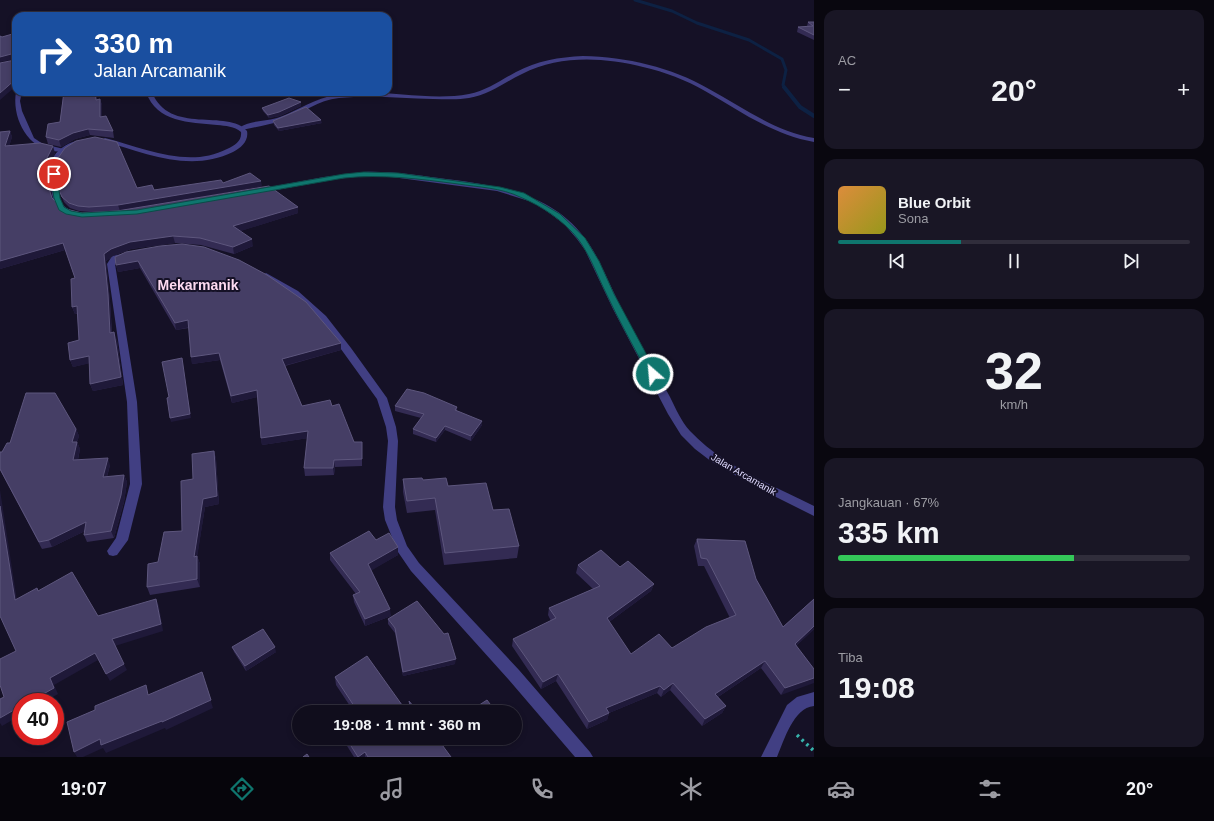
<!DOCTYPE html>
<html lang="id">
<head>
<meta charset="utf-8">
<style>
  body { margin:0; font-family:Arial,sans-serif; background:#191625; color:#f1f3f6; height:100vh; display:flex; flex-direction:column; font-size:15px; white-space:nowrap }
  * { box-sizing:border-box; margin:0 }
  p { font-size:13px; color:#9c9ca3 }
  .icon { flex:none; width:22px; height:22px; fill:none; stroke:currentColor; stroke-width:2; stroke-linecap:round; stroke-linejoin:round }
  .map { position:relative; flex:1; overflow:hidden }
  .sheet { display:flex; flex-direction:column; gap:10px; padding:10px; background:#09070f; width:400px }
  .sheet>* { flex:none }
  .top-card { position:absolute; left:12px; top:12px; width:380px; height:84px; border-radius:12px; box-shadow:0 2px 6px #0003,0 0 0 1px #302d3b; background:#1a4fa0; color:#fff; overflow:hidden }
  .speed { position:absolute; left:12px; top:693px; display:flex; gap:8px; font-size:20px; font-weight:700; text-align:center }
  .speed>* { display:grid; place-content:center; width:52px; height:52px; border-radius:50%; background:#100d1c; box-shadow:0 2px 6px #0003,0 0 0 1px #302d3b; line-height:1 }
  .speed .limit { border:6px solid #d22; background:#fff; color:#111 }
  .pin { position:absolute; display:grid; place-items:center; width:34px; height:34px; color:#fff; margin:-17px; border:2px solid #fff; border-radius:50%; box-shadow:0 1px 4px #0007 }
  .me { position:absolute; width:44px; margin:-22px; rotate:333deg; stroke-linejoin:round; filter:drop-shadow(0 0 3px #0008) }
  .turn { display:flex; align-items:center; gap:14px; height:84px; padding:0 16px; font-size:18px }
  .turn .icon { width:52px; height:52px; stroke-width:2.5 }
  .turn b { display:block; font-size:28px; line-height:34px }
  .big { font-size:30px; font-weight:600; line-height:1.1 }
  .sheet .tile { flex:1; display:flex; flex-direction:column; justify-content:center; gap:6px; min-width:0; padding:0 14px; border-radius:12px; background:#191625 }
  .sheet .dial { align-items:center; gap:0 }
  .dial b { font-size:52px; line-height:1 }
  .song { display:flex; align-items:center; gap:12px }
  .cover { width:48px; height:48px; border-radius:6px; background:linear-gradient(135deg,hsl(30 70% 55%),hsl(60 70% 35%)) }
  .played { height:4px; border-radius:2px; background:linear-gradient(90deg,#0f766e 35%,#302d3b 35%) }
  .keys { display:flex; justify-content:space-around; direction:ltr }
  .heat { display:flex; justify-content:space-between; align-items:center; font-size:22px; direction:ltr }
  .charge { height:6px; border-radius:3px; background:linear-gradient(90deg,#34c759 67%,#302d3b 0) }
  .trip { position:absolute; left:292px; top:705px; width:230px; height:40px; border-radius:20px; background:#100d1c; box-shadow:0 2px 6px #0003,0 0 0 1px #302d3b; font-weight:600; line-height:40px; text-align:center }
  .tab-bar { display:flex; height:64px; justify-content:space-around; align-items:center; background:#06050b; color:#9c9ca3 }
  .tab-bar .icon { width:28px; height:28px }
  .tab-bar .on { color:#0f766e }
  .tab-bar b { font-size:18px; color:#f1f3f6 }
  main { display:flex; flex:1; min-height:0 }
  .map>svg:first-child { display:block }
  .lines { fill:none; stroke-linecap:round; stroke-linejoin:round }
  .stream-far1 { stroke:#0d2143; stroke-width:3 }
  .stream { stroke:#0d2143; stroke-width:4 }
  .path { stroke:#37b3ab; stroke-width:3.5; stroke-dasharray:2.5 4; stroke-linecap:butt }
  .minor { fill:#413f83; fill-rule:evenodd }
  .tertiary { fill:#413f83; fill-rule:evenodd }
  .wall { fill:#332b53 }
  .shaded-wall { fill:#1f1939 }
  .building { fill:#453e65; stroke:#5d567d }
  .route { fill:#0f766e; stroke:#0a4d48 }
  .labels { text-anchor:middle; stroke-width:4; stroke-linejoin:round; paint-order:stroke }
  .far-street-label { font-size:10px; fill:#ddd8fd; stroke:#151126 }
  .quarter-label { font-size:14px; font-weight:bold; fill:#fddaf0; stroke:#151126 }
</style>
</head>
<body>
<main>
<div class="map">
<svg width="814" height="757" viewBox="0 0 814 757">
  <rect width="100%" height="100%" fill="#151126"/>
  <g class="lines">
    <path class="stream-far1" d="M 635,0 L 672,11 L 697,23 L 749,40 L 782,59 L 786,70 L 783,85 L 785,88"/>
    <path class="stream" d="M 784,87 L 800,107 L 814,116"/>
    <path class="path" d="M 797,735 L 814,751"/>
    <path class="minor" d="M 583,56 C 627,57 671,67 709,89 C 743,107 775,132 814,138 L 814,142 C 773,135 740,111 705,91 C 686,80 665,72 643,67 C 602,57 560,55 522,74 C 505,82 489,95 469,98 C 458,100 445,99 433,99 C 402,98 370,95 339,98 C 318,100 303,113 283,120 C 270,125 255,127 242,130 L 239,128 C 249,120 267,122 280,117 C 299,110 315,98 336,95 C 379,87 426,102 469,94 C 486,91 501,80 516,72 C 537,61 559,57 583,56 Z
      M 16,92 L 22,92 L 20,101 L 22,111 L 34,138 L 43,144 L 64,149 L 64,151 C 32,156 11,121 16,92 Z
      M 127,253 L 131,255 L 130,257 L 118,260 L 115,264 L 137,402 L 142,484 L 128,540 L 117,555 L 113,556 L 109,555 L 107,551 L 116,538 L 130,484 L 127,402 L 107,264 L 112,256 Z
      M 266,273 L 298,291 L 326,316 L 351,348 L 387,398 L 396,427 L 398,441 L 395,507 L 397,520 L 407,546 L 419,563 L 519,670 L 590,752 L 593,757 L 575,757 L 509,680 L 411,571 L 398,552 L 385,520 L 383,507 L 388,441 L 386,427 L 377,399 L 320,320 L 292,295 L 263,278 L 262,276 Z
      M 814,692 L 814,706 C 793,708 784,741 777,757 L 761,757 L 787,705 L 797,697 Z"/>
    <path class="tertiary" d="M 146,92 L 152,92 C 169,136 228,108 247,131 C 249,141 241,148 233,152 C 190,173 145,153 103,141 L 102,140 L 105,138 C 144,148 188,169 227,149 C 235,145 242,141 241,132 C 234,126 226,126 217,125 C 189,122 157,123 146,92 Z
      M 76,141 L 78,142 L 78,144 C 72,147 64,151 60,157 C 55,166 57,199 64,206 C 67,209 72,210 75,213 L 71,215 C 66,214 61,212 58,208 C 50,199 48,170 52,160 C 56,150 66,144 76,141 Z
      M 364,172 C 390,171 414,175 439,178 C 492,185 549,191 584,237 C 597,254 605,274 614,293 C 623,313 634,332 645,352 C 653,367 662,382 670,397 C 676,409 681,421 690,431 C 723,466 772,485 814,506 L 814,516 L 754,486 L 712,462 L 695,449 L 681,435 L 668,414 L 613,309 L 585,250 L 577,239 L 564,224 L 548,212 L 532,202 L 497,191 L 392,177 L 364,176 L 337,179 L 259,193 L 255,191 L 259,189 L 324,177 Z"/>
  </g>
  <path class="wall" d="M 808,22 L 814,22 L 814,40 L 797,32 L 798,27 L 808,27 L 807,26 Z
    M 54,92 L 97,100 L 100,99 L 102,105 L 102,117 L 113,131 L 114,138 L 90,135 L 75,139 L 61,147 L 48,144 L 46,137 L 60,122 L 63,95 L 55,96 Z
    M 301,102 L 301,106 L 280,116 L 269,118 L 263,111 L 262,108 Z
    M 273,121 L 322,123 L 279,131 L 274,125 Z
    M 10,131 L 12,137 L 9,146 L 55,153 L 49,165 L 50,188 L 52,198 L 62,208 L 82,213 L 90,212 L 79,211 L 70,208 L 64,202 L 58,188 L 137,188 L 154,190 L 223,183 L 262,186 L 120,211 L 94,212 L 298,207 L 298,213 L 240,231 L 253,246 L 234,254 L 201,245 L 175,243 L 131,249 L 113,256 L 106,261 L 110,301 L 112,333 L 117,340 L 123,385 L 93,391 L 90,384 L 89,363 L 73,367 L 70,360 L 79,340 L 77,314 L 75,314 L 72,307 L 75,278 L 65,250 L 0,269 Z
    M 126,252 L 341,343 L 341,350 L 285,366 L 302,406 L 332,406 L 354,442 L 362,442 L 362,466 L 335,467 L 334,475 L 305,476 L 304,468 L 308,438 L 262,445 L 261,438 L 257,397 L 232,403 L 220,360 L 192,364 L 189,328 L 176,330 L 140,268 L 118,272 L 116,265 Z
    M 395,406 L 457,407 L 457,411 L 482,425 L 471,441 L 445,430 L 436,442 L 413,434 L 413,429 L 421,418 L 395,411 Z
    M 76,429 L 79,436 L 77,442 L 80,449 L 78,460 L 110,465 L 107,477 L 124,475 L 127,482 L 124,502 L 114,538 L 87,542 L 84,535 L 85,531 L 52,547 L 42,549 L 0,470 L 2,452 L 10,443 Z
    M 214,451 L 216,459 L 219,504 L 205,507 L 197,556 L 200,564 L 200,587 L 150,595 L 147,587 L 158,562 L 182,531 L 193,479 Z
    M 403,479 L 423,480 L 448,486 L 493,510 L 519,546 L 517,558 L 444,565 L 435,510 L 407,513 L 403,492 Z
    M 697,539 L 756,579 L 783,627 L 814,599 L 814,629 L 796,646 L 814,669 L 781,695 L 761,668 L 718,697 L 726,706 L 722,713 L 702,726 L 670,690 L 661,697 L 657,693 L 609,713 L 607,720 L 587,729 L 556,681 L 541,689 L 512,646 L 513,639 L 551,621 L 548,615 L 549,608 L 593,589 L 576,573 L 578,565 L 620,567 L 654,584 L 651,591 L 609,622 L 631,654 L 672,648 L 730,618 L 704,566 L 698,566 L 694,546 Z
    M 376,540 L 398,555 L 371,570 L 391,616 L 365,626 L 354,602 L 353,595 L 356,594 L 330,560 L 330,553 Z
    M 388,619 L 455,664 L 403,676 L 395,633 L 388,624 Z
    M 232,647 L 276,652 L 246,671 L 234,652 Z
    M 335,677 L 407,712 L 354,712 L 336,685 Z
    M 409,701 L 418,712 L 410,712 Z
    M 342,738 L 437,738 L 451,757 L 354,757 Z"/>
  <path class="shaded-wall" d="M 15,53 L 16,59 L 0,62 L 0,57 Z
    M 16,79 L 16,86 L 0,100 L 0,93 Z
    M 54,92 L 65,92 L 66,95 L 55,96 Z
    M 95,92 L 97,92 L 97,106 L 96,100 Z
    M 100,99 L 102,105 L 102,123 L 100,117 Z
    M 301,102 L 301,106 L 280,116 L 269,118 L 268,115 Z
    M 321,120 L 322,123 L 279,131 L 278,128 Z
    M 88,129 L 90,135 L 75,139 L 61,147 L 59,140 L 73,133 Z
    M 10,131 L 12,137 L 7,153 L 5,146 Z
    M 53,146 L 55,153 L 49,165 L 50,188 L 54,204 L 47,182 L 47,158 Z
    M 261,181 L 262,186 L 120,211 L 118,205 Z
    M 298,207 L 298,213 L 235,233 L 233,226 Z
    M 173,236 L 175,243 L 131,249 L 113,256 L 106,261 L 110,301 L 112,341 L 110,333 L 104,254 L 111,249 L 130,242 Z
    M 252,239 L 253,246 L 234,254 L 233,247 Z
    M 63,243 L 65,250 L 0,269 L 0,261 Z
    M 138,261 L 140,268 L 118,272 L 116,265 Z
    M 77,306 L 79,313 L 75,314 L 72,307 Z
    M 188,320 L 190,327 L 176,330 L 175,323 Z
    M 114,332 L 117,340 L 123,385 L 93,391 L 90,384 Z
    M 341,343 L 341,350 L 283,366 L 282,359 Z
    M 219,353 L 220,360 L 192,364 L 191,357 Z
    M 89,356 L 91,363 L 73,367 L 70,360 Z
    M 182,358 L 191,418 L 171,422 L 170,418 Z
    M 257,390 L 258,397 L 232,403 L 231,396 Z
    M 482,421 L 482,425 L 471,441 L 471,436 Z
    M 445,426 L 445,430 L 436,442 L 436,438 Z
    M 76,429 L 79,436 L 75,449 L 72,442 Z
    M 308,431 L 309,438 L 262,445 L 261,438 Z
    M 77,442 L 80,449 L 76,468 L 73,460 Z
    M 214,451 L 216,459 L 219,504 L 205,507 L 196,565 L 194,557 L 203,499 Z
    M 108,458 L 110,465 L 105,484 L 103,477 Z
    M 334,460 L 335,467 L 334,475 L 333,468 Z
    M 124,475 L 127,482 L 124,502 L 114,538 L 111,531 Z
    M 0,490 L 18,607 L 15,600 L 0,506 Z
    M 86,522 L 89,529 L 52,547 L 49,540 Z
    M 398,547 L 398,555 L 369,572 L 368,564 Z
    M 197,556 L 200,564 L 200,587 L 197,579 Z
    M 654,584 L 651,591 L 605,625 L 607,618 Z
    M 156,599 L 159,606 L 163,631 L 115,646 L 112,639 Z
    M 390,609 L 391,616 L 365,626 L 365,619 Z
    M 814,626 L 814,629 L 791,651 L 795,644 Z
    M 275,647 L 276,652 L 246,671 L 245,666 Z
    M 95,653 L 98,660 L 54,685 L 58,694 L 44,702 L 29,702 L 50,678 Z
    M 456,659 L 455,664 L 403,676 L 403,672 Z
    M 765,661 L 761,668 L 712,701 L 715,694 Z
    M 124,664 L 127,670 L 110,681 L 106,674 Z
    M 202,672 L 213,708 L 166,730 L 165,728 L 106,753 L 103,748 L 83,757 L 77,757 L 74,752 Z
    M 558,674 L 556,681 L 541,689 L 543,682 Z
    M 814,678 L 814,683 L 781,695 L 785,688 Z
    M 673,683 L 670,690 L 661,697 L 664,690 Z
    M 660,686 L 657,693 L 609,713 L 607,720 L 587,729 L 589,722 L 606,708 Z
    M 21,706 L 21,715 L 2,726 L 0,723 L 0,718 Z
    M 726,706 L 722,713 L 702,726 L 705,719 Z
    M 365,752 L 365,757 L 358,757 Z"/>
  <path class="building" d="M 808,22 L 814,22 L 814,35 L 798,27 L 813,26 Z
    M 16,33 L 16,79 L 0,93 L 0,63 L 15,60 L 15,53 L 0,57 L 0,36 L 2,37 Z
    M 64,92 L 95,92 L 96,100 L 100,99 L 100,117 L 106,116 L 113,131 L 88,129 L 73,133 L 59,140 L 46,137 L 48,124 L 60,122 Z
    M 289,98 L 301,102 L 279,112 L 268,115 L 262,108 Z
    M 306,107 L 321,120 L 278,128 L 273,121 Z
    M 10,131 L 5,146 L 40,143 L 53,146 L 47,158 L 47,182 L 52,198 L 62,208 L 82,213 L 117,211 L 269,186 L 298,207 L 233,226 L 252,239 L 233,247 L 200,238 L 173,236 L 130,242 L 111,249 L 104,254 L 108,294 L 110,333 L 114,332 L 121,377 L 90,384 L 89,356 L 70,360 L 68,343 L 79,340 L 77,306 L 72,307 L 71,279 L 75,278 L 63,243 L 0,261 L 0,132 Z
    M 95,137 L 117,142 L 137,188 L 152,185 L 154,190 L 221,180 L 223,183 L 250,173 L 261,181 L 118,205 L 89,207 L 78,206 L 69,203 L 62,197 L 58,188 L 57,175 L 58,158 L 65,148 L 76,141 Z
    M 182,244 L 204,247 L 239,260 L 267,275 L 306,302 L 341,343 L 282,359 L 302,406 L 330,400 L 332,406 L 339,404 L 354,442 L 362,442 L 362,459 L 334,460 L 333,468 L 304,468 L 308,431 L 261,438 L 257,390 L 231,396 L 219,353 L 191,357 L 188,320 L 175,323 L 138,261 L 116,265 L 115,257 L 126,252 L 160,246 Z
    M 182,358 L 190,414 L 170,418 L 167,398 L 169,397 L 162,362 Z
    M 407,389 L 424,393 L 457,407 L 455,410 L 482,421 L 471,436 L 445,426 L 436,438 L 413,429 L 424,414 L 395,406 Z
    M 26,393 L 55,393 L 76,429 L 72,442 L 77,442 L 73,460 L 108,458 L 103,477 L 124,475 L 121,495 L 111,531 L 84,535 L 86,522 L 49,540 L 39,542 L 0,469 L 0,452 L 2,452 L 7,443 L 10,443 Z
    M 214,451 L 217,496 L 203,499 L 194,557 L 197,556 L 197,579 L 147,587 L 148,564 L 158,562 L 164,532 L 182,531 L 181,481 L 193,479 L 192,454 Z
    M 422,478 L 423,480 L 446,478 L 448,486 L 486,483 L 493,510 L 509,509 L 519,546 L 445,553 L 435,498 L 407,501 L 403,479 Z
    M 0,506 L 15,600 L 37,588 L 38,591 L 72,572 L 98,616 L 156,599 L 161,624 L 112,639 L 124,664 L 106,674 L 95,653 L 50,678 L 54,688 L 29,702 L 21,702 L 21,706 L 0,718 L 0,699 L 4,697 L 0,685 L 0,659 L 16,651 L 0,616 Z
    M 369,531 L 376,540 L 389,533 L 398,547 L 368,564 L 390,609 L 365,619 L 353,595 L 360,592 L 330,553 Z
    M 697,539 L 745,541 L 756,579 L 783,627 L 814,599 L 814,626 L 795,644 L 814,669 L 814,678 L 785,688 L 765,661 L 715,694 L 726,706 L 705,719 L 673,683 L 664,690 L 660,686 L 606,708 L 609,713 L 589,722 L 558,674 L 543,682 L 513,639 L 556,618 L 549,608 L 600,586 L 578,565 L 601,550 L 620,567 L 628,561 L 654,584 L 607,618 L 631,654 L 659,634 L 672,648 L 706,627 L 736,615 L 707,559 L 701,558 Z
    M 417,601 L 444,634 L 448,633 L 456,659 L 403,672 L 395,628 L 388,619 Z
    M 263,629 L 275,647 L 245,666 L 232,647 Z
    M 367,656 L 407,712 L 358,712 L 335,677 Z
    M 202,672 L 211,700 L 162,722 L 162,721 L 101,745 L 100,739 L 74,752 L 67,722 L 95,710 L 95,706 L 146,685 L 148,695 Z
    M 487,700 L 496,712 L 471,712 L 470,711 Z
    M 409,701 L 418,712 L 412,712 Z
    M 346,738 L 437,738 L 451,757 L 368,757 L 365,752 L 358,757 Z
    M 307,754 L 309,757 L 303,757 Z"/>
  <path class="route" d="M 364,172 L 398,173 L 500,187 L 524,193 L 560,214 L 585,238 L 599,261 L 614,294 L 657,374 L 656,376 L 650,376 L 648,374 C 634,347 619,321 606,293 C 597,275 590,255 578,239 C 564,221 542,206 520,197 C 502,188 478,187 458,184 C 420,179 382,174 344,178 L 137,214 L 82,217 L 66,214 L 59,210 L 54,198 L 50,174 L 54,173 L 57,174 L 60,198 L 64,207 L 71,211 L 82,213 L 137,210 L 344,174 Z"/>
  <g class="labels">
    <g class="far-street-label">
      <text transform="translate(744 474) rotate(30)" y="4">Jalan Arcamanik</text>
    </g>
    <g class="quarter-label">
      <text x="198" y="290">Mekarmanik</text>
    </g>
  </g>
</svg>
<div class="speed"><div class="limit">40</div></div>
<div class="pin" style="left:54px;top:174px;background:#d93025"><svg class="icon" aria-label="arrive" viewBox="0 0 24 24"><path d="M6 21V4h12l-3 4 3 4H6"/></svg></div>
<svg class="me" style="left:653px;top:374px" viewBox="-20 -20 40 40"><circle r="17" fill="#0f766e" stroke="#fff" stroke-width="3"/><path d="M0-11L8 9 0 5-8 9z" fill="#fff"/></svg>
<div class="trip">19:08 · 1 mnt · 360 m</div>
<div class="top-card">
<div class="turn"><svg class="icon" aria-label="right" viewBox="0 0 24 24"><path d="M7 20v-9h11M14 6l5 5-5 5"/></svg><div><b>330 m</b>Jalan Arcamanik</div></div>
</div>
</div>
<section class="sheet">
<div class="tile"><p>AC</p>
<div class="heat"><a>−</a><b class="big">20°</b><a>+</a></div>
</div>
<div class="tile">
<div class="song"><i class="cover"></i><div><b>Blue Orbit</b><p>Sona</p></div></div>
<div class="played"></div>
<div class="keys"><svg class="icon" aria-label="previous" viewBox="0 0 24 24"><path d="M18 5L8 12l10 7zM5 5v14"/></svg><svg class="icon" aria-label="pause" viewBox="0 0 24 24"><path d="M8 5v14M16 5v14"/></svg><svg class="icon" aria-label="next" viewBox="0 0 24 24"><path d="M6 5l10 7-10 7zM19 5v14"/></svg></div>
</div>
<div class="tile dial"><b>32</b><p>km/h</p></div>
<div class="tile"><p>Jangkauan · 67%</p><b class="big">335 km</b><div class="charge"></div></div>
<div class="tile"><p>Tiba</p><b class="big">19:08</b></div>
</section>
</main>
<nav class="tab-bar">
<b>19:07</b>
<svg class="icon on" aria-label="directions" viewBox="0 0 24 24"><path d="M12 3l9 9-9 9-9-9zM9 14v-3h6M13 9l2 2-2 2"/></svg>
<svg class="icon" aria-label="music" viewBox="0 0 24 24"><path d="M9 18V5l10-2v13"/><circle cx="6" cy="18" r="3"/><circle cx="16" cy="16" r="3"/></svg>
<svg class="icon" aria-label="phone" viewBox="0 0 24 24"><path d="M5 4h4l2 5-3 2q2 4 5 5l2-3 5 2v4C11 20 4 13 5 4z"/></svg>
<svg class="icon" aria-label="climate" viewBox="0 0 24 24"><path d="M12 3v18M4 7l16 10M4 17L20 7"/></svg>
<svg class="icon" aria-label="car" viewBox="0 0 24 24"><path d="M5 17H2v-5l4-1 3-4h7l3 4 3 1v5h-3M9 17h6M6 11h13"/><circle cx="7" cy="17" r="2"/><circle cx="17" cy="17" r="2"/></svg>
<svg class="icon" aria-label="filters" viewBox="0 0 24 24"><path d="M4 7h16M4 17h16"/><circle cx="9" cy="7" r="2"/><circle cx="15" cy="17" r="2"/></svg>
<b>20°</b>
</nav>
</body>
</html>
